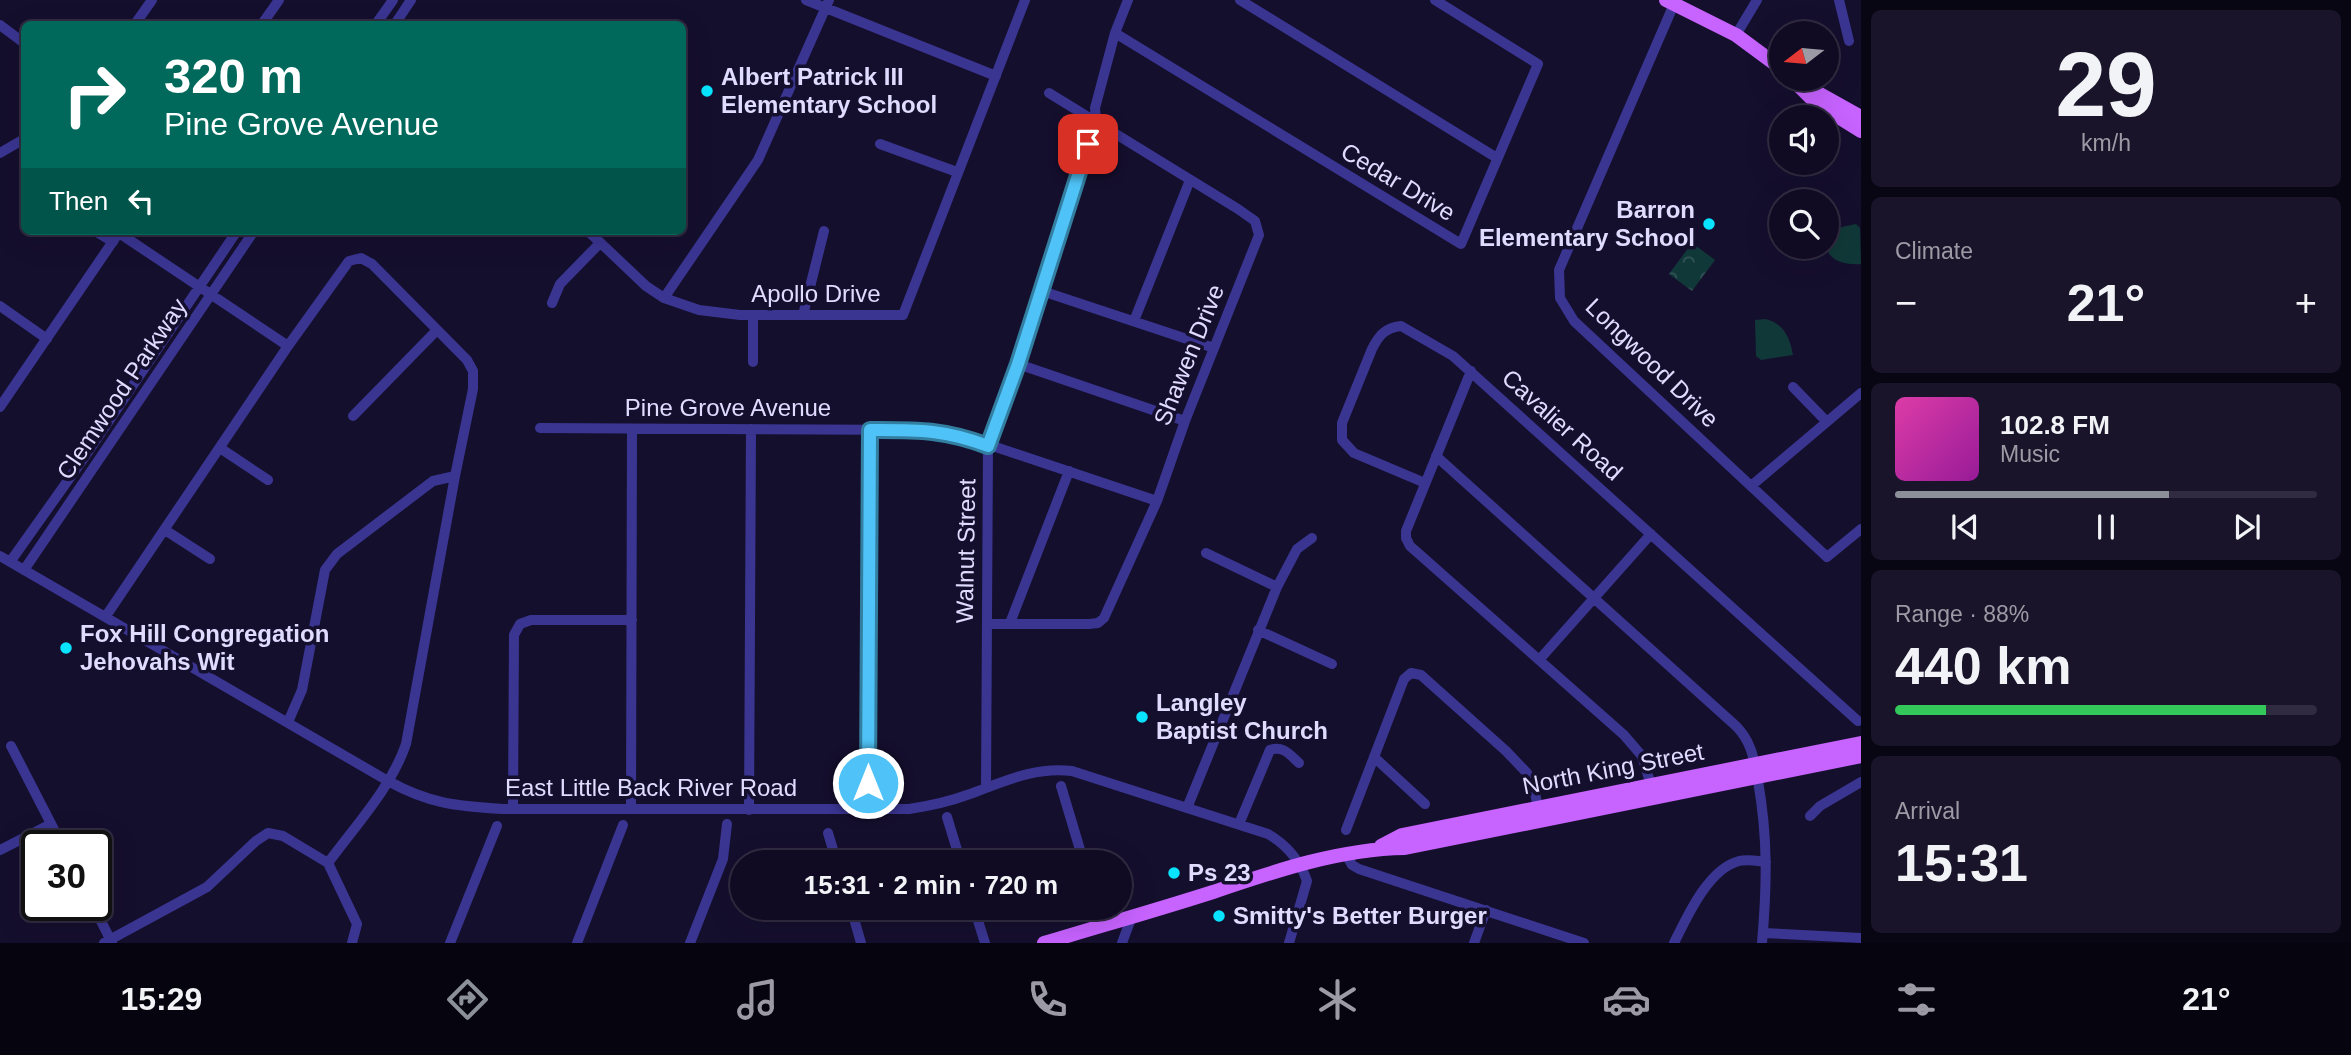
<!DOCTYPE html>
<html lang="en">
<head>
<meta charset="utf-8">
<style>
  body { margin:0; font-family:Arial,sans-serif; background:#19142a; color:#f1f3f6; height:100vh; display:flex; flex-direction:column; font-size:26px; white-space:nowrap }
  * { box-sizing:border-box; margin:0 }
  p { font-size:23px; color:#9c9ba5 }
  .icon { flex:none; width:38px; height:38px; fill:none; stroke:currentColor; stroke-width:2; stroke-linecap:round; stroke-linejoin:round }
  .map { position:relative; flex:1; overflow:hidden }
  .drawer { display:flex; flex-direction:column; gap:10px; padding:10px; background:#090613; width:490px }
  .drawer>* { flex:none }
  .hud { position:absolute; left:21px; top:21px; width:665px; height:214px; border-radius:10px; box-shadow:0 7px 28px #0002,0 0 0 2px #302b40; background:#00695c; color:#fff; overflow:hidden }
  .needle { width:46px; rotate:254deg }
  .fabs { position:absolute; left:1769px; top:21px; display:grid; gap:14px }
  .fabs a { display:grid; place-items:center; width:70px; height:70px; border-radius:50%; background:#100b22; box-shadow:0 7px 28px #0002,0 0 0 2px #302b40; font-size:35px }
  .speed { position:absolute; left:21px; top:830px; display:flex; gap:14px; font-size:35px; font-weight:700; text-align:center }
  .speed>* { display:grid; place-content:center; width:91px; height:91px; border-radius:50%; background:#100b22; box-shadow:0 7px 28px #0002,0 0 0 2px #302b40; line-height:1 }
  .speed .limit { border:4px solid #111; border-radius:10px; background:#fff; color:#111 }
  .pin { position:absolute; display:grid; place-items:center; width:60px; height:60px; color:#fff; margin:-30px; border-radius:14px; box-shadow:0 4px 10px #0006 }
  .me { position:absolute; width:77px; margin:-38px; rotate:0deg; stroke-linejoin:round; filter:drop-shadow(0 0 5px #0008) }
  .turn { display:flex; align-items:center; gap:24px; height:147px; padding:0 28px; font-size:32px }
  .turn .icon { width:91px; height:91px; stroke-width:2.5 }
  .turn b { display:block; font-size:49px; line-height:60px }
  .then { display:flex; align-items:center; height:66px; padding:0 28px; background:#0003; gap:14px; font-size:26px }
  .big { font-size:52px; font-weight:600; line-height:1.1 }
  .drawer .widget { flex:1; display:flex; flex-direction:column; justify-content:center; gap:10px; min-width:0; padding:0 24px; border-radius:10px; background:#19142a }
  .drawer .dial { align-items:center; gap:0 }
  .dial b { font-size:91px; line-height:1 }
  .song { display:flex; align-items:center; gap:21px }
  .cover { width:84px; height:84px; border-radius:10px; background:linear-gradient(135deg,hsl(320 70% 55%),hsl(300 70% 35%)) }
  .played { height:7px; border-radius:4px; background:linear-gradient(90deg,#8c9099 65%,#302b40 65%) }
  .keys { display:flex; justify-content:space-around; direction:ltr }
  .heat { display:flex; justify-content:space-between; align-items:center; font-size:38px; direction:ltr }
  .charge { height:10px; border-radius:5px; background:linear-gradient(90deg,#34c759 88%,#302b40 0) }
  .trip { position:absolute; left:730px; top:850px; width:402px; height:70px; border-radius:35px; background:#100b22; box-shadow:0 7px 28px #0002,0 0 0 2px #302b40; font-weight:600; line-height:70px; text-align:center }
  .tab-bar { display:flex; height:112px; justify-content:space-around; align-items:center; background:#06040e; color:#9c9ba5 }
  .tab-bar .icon { width:49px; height:49px }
  .tab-bar .current { color:#8c9099 }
  .tab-bar b { font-size:32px; color:#f1f3f6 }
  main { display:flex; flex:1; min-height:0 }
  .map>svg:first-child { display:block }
  .park { fill:url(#park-crowns) }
  .pitch { fill:#113838 }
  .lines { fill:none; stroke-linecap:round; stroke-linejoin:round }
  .minor { stroke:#3a3591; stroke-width:10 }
  .major { stroke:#c763ff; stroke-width:14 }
  .route-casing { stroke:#337fa1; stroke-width:18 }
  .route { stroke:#4fc3f7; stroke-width:12 }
  .poi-dot { fill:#08e3ff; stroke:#150f2e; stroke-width:2.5 }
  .labels { text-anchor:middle; stroke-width:7; stroke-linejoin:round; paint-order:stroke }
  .poi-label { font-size:24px; font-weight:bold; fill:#e0dcff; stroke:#150f2e; text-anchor:start }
  .street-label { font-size:24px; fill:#e0dcff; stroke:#150f2e }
</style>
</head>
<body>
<main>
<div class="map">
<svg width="1861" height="943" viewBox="0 0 1861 943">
  <defs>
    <pattern id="park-crowns" width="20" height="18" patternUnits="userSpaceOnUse" patternTransform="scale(1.75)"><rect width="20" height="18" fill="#113838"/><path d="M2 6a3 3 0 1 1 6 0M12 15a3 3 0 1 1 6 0" fill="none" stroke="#335456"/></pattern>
  </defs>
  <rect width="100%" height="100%" fill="#150f2e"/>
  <path class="park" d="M 1692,243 L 1715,260 L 1692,291 L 1669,274 Z"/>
  <path class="pitch" d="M 1856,224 L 1860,228 L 1861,264 C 1849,265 1829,263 1827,247 C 1826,244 1827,235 1827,230 Z
    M 1766,319 C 1784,324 1790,338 1793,355 L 1761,360 L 1756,356 L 1755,320 Z"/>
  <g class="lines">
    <path class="minor" d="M 806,0 L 996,76
      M 1240,0 L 1497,158
      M 1839,0 L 1849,41
      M 1674,4 L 1559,270 L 1560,298 L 1574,321 L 1827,557 L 1861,529
      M 135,24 L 152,0
      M 262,24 L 279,0
      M 376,24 L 393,0
      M 395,24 L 411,0
      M 0,25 L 24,43
      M 1115,33 L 1461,244 L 1538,64 L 1435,0
      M 1736,35 L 1757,0
      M 880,144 L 957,172
      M 0,153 L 24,139
      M 95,231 L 113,242
      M 588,231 L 646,286 L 664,298 L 699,310 L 740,315 L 903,315 L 1025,0
      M 119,233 L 288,346
      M 1042,291 L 1214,348
      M 664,298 L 758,160 L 829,0
      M 552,303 L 560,284 L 600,243
      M 0,306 L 47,339
      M 803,315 L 824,231
      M 1134,321 L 1190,180
      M 753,362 L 753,315
      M 1018,364 L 1185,421
      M 1471,371 L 1406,531 L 1406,538 L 1410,546 L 1624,735 L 1642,756 L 1651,785
      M 1793,387 L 1826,421
      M 0,407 L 120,231
      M 353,416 L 437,330
      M 540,428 L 929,430 L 966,437 L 1157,501
      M 220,448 L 268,480
      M 1436,456 L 1736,726 C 1752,742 1754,760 1758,781 C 1768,838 1767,885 1762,943
      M 1425,483 L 1354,453 L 1342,440 L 1342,423 L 1372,349 C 1379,335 1385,328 1401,326 L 1453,356 L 1858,721
      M 1751,486 L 1861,393
      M 165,530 L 210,559
      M 1206,553 L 1277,587
      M 0,556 L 388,781 C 430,804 456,806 503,809 L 909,809 C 929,806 948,802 967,795 C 1001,783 1034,766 1072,771 L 1268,834 C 1287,845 1300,861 1307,881 L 1289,943
      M 10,562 L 86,455 L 237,231
      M 24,570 L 254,231
      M 106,616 L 288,346 L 349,261 L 361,258 L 372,264 L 467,360 L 473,371 L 473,389 L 455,476 L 406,744 C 391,788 355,826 328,863 L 357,924 L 352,943
      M 1010,623 L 1069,471
      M 987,624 L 1089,624 L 1098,623 L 1104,618 L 1157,501 L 1185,421 L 1259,235 L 1255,221 L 1238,209 L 1049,93
      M 1258,630 L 1332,664
      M 1539,660 L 1651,534
      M 288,722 L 302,690 L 325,570 L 337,554 L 433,481 L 455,476
      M 11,746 L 62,845
      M 1374,757 L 1425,804
      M 1061,786 L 1084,863
      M 986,788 L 988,446 L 1042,291 L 1096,120 L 1095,108 L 1115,33 L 1128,0
      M 513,808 L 514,635 L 520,624 L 531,620 L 632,620
      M 1187,808 L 1277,587 L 1297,549 L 1312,538
      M 631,809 L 632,429
      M 749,810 L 751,429
      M 867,810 L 870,430
      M 1810,816 L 1820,806 L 1861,782
      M 947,817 L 961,863
      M 1239,824 L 1270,750 C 1283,745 1290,755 1299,763
      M 1346,830 L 1404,679 L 1411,673 L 1421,675 L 1506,751 L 1527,773 L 1533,785 L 1540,815
      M 828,833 L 837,863
      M 0,850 L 51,824
      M 1346,854 L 1352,865 L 1359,869 L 1584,943
      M 93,905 L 112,943
      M 851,908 L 861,943
      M 974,908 L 985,943
      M 1098,908 L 1103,925
      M 1763,933 L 1861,938
      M 104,943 L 207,887 L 256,841 L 268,833 L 283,836 L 328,863
      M 450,943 L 497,826
      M 577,943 L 623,825
      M 690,943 L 723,859 L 727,824
      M 1122,943 L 1132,916
      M 1474,943 L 1486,910
      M 1674,943 C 1687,917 1708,869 1739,861 C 1747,859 1758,861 1766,862"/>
    <path class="major" d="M 1666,0 L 1736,35 L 1782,69
      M 1792,79 L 1816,103 L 1861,131
      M 1820,94 L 1861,117
      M 1381,846 L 1402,835 L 1861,743
      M 1044,943 C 1100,926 1157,910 1213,892 C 1275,871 1339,849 1405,848 L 1861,756"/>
  </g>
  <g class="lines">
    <g class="route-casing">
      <path id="route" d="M 868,783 L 870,430 C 916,430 944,429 988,446 L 1018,364 L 1088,144"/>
    </g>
    <use href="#route" class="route"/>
  </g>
  <g class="poi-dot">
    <circle cx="707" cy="91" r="7"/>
    <circle cx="1709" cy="224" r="7"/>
    <circle cx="66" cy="648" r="7"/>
    <circle cx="1142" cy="717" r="7"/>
    <circle cx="1174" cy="873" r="7"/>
    <circle cx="1219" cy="916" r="7"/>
  </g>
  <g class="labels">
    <g class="poi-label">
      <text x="721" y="85">Albert Patrick III<tspan x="721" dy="28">Elementary School</tspan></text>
      <text x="1695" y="218" text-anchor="end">Barron<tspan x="1695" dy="28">Elementary School</tspan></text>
      <text x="80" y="642">Fox Hill Congregation<tspan x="80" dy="28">Jehovahs Wit</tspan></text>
      <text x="1156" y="711">Langley<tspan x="1156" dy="28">Baptist Church</tspan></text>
      <text x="1188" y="881">Ps 23</text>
      <text x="1233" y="924">Smitty's Better Burger</text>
    </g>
    <g class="street-label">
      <text transform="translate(1398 182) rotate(31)" y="8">Cedar Drive</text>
      <text x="816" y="302">Apollo Drive</text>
      <text transform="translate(1189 355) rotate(-68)" y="8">Shawen Drive</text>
      <text transform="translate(1652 363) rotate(44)" y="8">Longwood Drive</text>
      <text transform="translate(122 389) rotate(-56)" y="8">Clemwood Parkway</text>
      <text x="728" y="416">Pine Grove Avenue</text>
      <text transform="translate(1562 425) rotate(42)" y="8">Cavalier Road</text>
      <text transform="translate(966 551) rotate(-89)" y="8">Walnut Street</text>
      <text transform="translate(1613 769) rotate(-11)" y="8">North King Street</text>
      <text x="651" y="796">East Little Back River Road</text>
    </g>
  </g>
</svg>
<div class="fabs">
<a><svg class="needle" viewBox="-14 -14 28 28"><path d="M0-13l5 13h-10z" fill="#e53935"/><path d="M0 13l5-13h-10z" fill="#9c9ba5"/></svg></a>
<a><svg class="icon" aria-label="sound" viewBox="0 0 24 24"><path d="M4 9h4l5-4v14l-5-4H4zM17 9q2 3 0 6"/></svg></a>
<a><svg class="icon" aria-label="search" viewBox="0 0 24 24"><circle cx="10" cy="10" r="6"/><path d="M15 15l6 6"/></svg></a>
</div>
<div class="speed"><div class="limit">30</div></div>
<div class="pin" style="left:1088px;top:144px;background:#d93025"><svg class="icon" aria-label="arrive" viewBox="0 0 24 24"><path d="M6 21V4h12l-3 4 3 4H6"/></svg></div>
<svg class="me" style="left:868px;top:783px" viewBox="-20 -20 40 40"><circle r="17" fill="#4fc3f7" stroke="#fff" stroke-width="3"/><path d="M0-11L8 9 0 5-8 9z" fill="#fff"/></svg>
<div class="trip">15:31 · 2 min · 720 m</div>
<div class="hud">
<div class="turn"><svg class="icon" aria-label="right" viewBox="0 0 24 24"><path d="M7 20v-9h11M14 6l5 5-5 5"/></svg><div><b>320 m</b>Pine Grove Avenue</div></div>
<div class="then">Then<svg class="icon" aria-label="left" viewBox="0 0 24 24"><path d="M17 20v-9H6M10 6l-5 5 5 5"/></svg></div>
</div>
</div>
<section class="drawer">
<div class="widget dial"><b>29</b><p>km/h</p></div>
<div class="widget"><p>Climate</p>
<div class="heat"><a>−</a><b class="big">21°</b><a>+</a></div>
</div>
<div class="widget">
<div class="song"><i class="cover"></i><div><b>102.8 FM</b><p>Music</p></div></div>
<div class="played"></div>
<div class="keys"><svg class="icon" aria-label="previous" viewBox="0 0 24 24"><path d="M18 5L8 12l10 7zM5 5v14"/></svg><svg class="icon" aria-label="pause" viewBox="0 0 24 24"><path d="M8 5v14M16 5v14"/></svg><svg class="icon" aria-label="next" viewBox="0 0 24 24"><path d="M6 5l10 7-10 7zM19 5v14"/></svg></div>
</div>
<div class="widget"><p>Range · 88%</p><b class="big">440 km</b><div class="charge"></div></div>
<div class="widget"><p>Arrival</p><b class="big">15:31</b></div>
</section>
</main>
<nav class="tab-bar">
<b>15:29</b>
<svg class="icon current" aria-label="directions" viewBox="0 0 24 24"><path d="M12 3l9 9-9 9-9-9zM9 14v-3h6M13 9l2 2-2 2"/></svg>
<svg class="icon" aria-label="music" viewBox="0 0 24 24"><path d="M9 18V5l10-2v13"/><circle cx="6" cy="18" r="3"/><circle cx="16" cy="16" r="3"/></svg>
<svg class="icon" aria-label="phone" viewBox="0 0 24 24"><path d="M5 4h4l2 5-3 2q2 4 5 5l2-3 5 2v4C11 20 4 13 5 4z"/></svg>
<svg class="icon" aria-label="climate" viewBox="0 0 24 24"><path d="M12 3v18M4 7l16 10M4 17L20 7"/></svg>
<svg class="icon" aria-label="car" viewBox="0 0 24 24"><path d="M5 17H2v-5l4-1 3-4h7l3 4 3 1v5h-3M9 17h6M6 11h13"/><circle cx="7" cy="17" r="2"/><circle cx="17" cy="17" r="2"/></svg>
<svg class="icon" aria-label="filters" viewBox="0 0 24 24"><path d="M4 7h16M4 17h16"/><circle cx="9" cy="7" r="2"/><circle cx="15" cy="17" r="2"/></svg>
<b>21°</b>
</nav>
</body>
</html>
